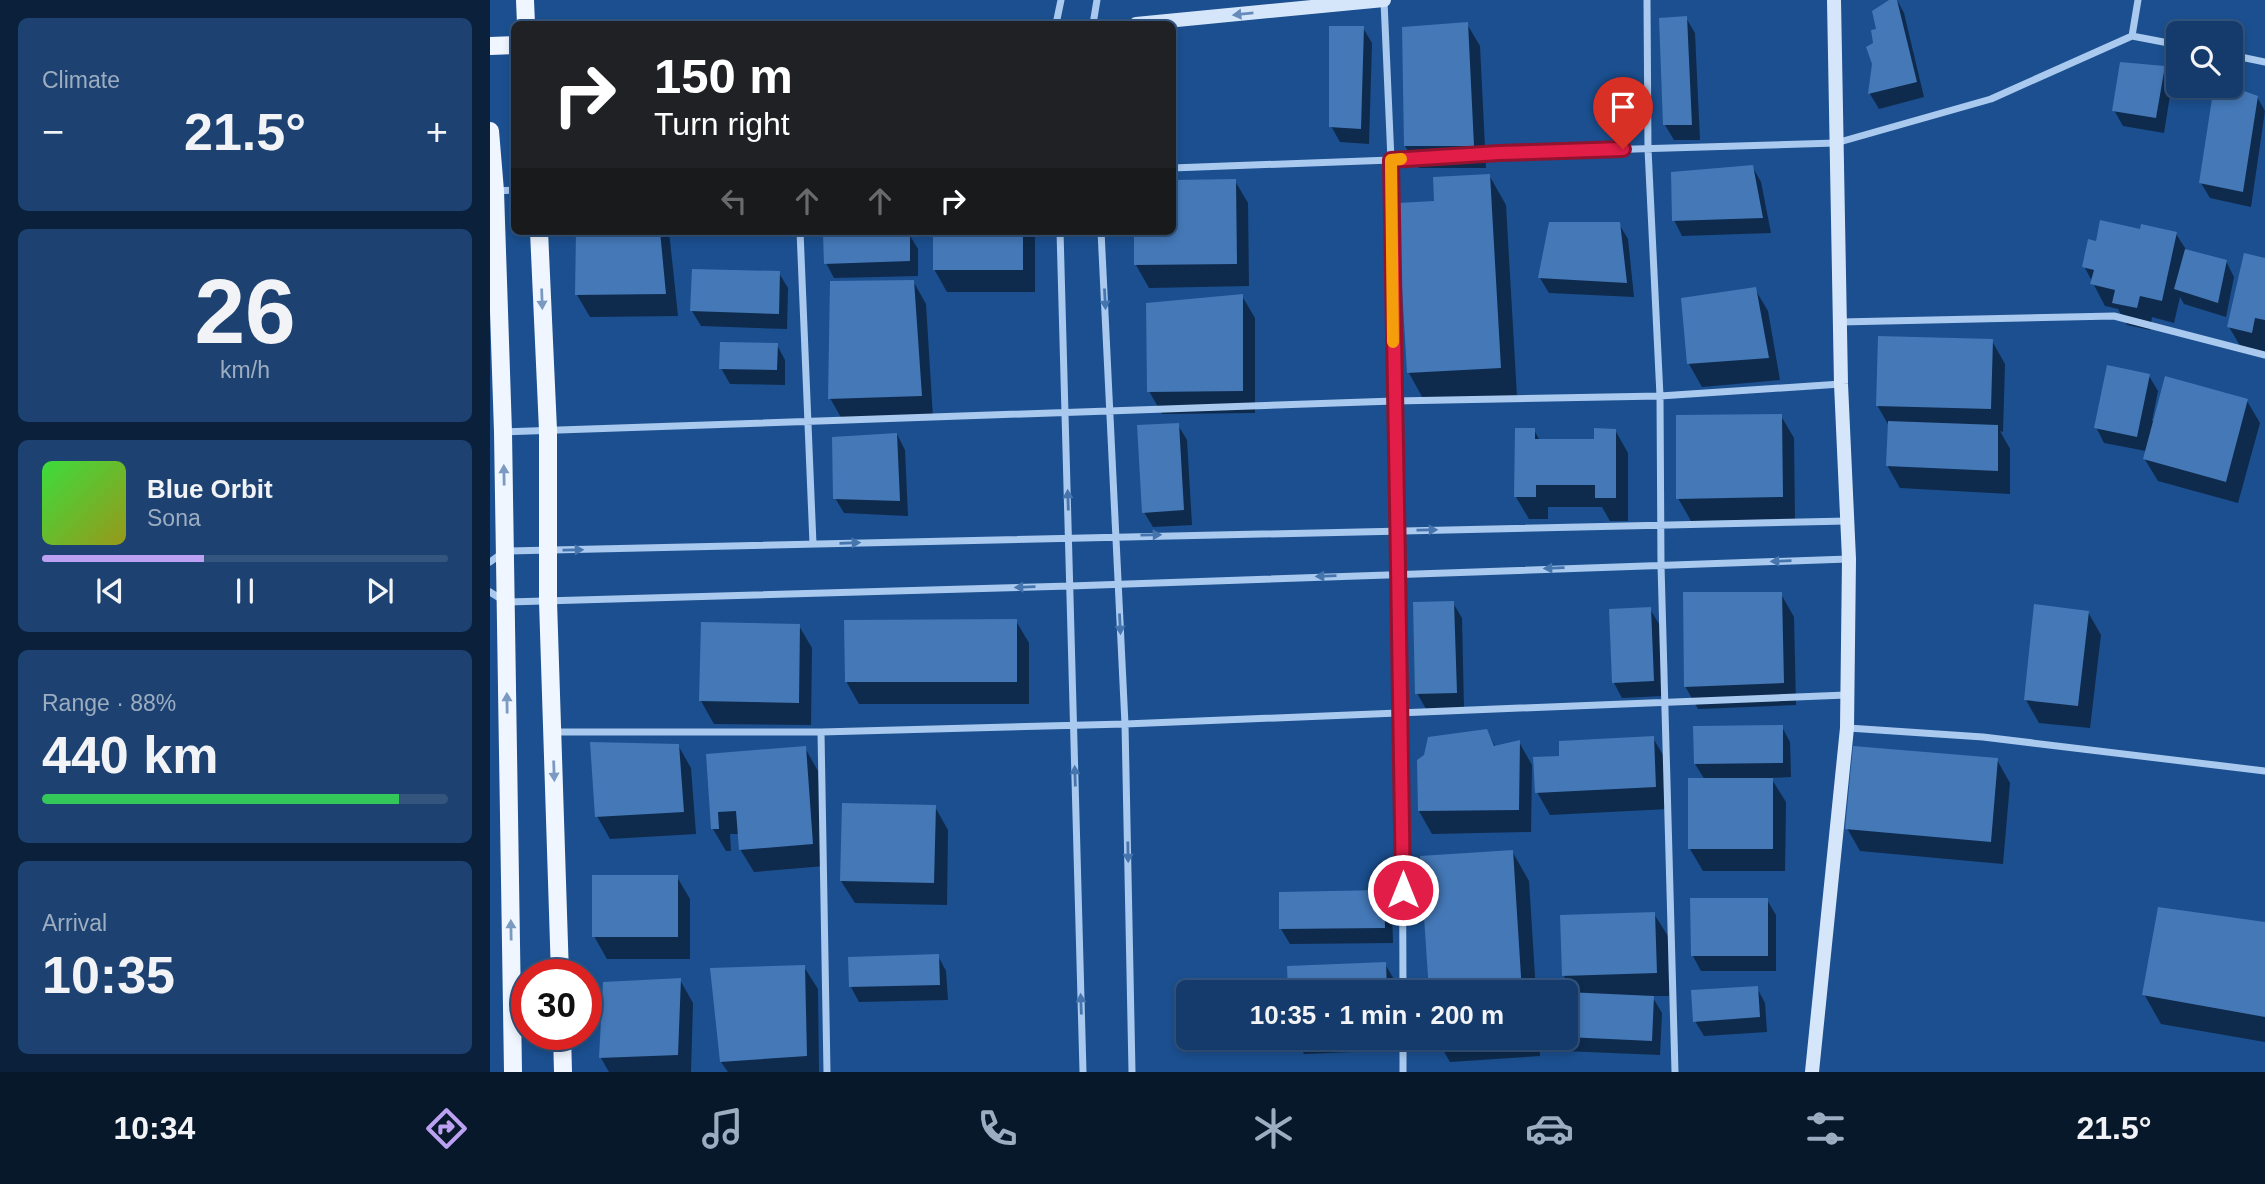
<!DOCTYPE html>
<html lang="en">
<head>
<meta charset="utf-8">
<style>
  body { margin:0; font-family:Helvetica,sans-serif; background:#1d4271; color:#f1f3f6; height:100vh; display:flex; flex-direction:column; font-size:26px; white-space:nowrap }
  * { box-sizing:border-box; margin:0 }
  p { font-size:23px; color:#9dadc1 }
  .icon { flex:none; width:38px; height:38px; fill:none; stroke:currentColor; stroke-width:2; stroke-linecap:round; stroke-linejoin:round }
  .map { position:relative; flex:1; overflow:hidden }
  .sheet { display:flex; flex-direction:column; gap:18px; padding:18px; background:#0b203b; width:490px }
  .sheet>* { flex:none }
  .top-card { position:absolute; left:21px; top:21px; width:665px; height:214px; border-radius:10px; box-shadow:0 4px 10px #0003,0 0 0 2px #33557e; background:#202124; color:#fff; overflow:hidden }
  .fabs { position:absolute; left:1676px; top:21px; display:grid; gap:14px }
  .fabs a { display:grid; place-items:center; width:77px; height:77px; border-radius:10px; background:#143b6b; box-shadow:0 4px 10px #0003,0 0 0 2px #33557e; font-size:35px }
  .speed { position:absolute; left:21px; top:959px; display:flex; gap:14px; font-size:35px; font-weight:700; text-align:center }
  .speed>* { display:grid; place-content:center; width:91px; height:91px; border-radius:50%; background:#143b6b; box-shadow:0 4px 10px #0003,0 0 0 2px #33557e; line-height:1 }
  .speed .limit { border:10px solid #d22; background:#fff; color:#111 }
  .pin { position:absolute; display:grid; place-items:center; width:60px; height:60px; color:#fff; margin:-72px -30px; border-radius:50% 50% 50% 0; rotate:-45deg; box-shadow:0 0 7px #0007 }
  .pin .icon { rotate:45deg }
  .me { position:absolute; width:77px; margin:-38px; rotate:0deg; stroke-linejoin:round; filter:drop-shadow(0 0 5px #0008) }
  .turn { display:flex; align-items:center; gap:24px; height:147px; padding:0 28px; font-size:32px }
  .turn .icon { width:91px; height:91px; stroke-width:2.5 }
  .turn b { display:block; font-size:49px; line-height:60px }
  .lanes { display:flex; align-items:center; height:66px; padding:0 28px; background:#0003; justify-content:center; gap:35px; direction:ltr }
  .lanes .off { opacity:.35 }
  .big { font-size:52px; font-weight:700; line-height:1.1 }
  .sheet .tile { flex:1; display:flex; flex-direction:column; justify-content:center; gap:10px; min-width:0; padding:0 24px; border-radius:10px; background:#1d4271 }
  .sheet .dial { align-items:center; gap:0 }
  .dial b { font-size:91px; line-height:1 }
  .song { display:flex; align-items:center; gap:21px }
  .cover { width:84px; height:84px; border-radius:10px; background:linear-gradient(135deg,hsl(120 70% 55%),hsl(60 70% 35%)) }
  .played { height:7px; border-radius:4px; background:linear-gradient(90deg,#bca0f2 40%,#33557e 40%) }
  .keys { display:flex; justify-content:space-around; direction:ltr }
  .heat { display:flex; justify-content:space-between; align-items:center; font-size:38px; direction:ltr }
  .charge { height:10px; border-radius:5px; background:linear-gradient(90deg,#34c759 88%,#33557e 0) }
  .trip { position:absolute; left:686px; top:980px; width:402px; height:70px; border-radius:10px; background:#143b6b; box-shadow:0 4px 10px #0003,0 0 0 2px #33557e; font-weight:700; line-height:70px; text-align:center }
  .tab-bar { display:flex; height:112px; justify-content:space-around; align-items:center; background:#08182b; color:#9dadc1 }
  .tab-bar .icon { width:49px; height:49px }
  .tab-bar .on { color:#bca0f2 }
  .tab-bar b { font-size:32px; color:#f1f3f6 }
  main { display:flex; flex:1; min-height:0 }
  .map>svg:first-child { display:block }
  .shadow { fill:#0007 }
  .building { fill:#4478b7 }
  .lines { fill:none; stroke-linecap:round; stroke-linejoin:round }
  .minor { stroke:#a9c9ee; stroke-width:7 }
  .secondary { stroke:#d6e6fa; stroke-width:14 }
  .primary { stroke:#f0f6ff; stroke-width:18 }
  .oneway { fill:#668bba }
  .oneway2 { fill:#7b9ac1 }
  .oneway3 { fill:#4674ac }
  .route-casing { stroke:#92132f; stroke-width:18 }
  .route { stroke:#e11d48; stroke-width:12 }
  .slow { stroke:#f59e0b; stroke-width:12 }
</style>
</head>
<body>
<main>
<section class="sheet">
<div class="tile"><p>Climate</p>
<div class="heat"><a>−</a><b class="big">21.5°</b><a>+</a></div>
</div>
<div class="tile dial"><b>26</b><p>km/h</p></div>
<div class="tile">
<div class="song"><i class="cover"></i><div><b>Blue Orbit</b><p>Sona</p></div></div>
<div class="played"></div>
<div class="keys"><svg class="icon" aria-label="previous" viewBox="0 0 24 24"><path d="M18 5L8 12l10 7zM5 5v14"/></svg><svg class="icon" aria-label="pause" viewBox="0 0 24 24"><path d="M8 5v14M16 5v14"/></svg><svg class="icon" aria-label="next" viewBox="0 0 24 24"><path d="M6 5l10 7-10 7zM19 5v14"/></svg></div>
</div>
<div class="tile"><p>Range · 88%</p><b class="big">440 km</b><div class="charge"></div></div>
<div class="tile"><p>Arrival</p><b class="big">10:35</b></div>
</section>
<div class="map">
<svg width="1775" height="1072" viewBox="0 0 1775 1072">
  <rect width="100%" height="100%" fill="#1b4f8f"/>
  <path class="shadow" d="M 1402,0 L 1407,0 L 1414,13 L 1434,97 L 1389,109 L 1380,94 L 1385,44 L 1388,31 Z
    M 1196,18 L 1205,33 L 1210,140 L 1184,140 L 1175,125 Z
    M 977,24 L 990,46 L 996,168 L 929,168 L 915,146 Z
    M 873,28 L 882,43 L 879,144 L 850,142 L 841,126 Z
    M 1674,68 L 1682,83 L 1674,133 L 1633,126 L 1624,110 Z
    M 1726,86 L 1734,86 L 1767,97 L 1775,111 L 1761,207 L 1720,198 L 1711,183 Z
    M 1262,166 L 1271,182 L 1281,233 L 1192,236 L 1184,220 Z
    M 999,175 L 1016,205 L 1027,397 L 935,402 L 919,373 L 946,203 Z
    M 745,181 L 758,203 L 759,286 L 659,288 L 646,265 L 645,231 L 682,231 Z
    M 1129,224 L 1138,239 L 1144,297 L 1059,293 L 1050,278 Z
    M 88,231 L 179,231 L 188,316 L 100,317 L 87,295 Z
    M 444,231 L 545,231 L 545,292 L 457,292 L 444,269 Z
    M 1651,231 L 1686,234 L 1697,251 L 1736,261 L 1744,277 L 1736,317 L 1694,304 L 1690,297 L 1684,323 L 1662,317 L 1660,330 L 1637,325 L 1628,309 L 1615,306 L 1594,266 L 1607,243 Z
    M 419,234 L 428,249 L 428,276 L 344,278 L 336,263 Z
    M 1775,260 L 1775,352 L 1752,349 L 1739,327 Z
    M 289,273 L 298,288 L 297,329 L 211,326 L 202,311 Z
    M 423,281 L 436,304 L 443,418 L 353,421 L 340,398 Z
    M 1265,289 L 1278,311 L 1290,380 L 1212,387 L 1199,364 L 1193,299 Z
    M 752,296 L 765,318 L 765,413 L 672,414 L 659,391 Z
    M 1502,341 L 1515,364 L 1513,432 L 1510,431 L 1520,449 L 1520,494 L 1410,488 L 1397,465 L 1399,426 L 1387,405 Z
    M 287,345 L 295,360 L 295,385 L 240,384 L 231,368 Z
    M 1659,376 L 1668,391 L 1662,421 L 1757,401 L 1770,423 L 1748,503 L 1668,481 L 1654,458 L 1656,451 L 1614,443 L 1606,427 Z
    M 1291,416 L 1304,438 L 1305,519 L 1201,521 L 1188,498 Z
    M 688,425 L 697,440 L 702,525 L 663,527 L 654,512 Z
    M 1044,430 L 1050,441 L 1106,441 L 1125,430 L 1138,453 L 1138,521 L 1120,521 L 1112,507 L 1058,507 L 1058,519 L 1039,519 L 1026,497 Z
    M 407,434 L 415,450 L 418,516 L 354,513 L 345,498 Z
    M 1291,594 L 1304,617 L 1306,705 L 1208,709 L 1195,686 Z
    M 963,603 L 972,618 L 974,708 L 936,709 L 927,693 Z
    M 1160,609 L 1169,624 L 1172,696 L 1132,698 L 1124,683 Z
    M 1598,612 L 1611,635 L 1600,728 L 1549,723 L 1536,700 Z
    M 526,621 L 539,643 L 539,704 L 369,704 L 356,681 Z
    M 309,626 L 322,648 L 321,725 L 224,724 L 211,701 Z
    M 1292,727 L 1300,742 L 1301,777 L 1281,778 L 1296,802 L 1295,871 L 1213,871 L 1200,849 L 1215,780 L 1205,764 Z
    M 997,731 L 1006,748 L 1029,742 L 1042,765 L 1041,832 L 942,834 L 929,811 Z
    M 1163,738 L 1176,760 L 1178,809 L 1060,815 L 1047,792 L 1071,758 Z
    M 188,745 L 201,768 L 206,834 L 120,839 L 107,816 Z
    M 315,748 L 328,771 L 335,866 L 264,872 L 250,849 L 249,834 L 240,834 L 241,851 L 236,851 L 223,829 L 217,755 Z
    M 1507,760 L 1520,783 L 1513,864 L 1370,851 L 1357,828 Z
    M 445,807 L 458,830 L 457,905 L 365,903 L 351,881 Z
    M 1022,851 L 1039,881 L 1046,992 L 940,992 L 932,857 Z
    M 187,877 L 200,899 L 200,959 L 117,959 L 104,936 Z
    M 893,892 L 902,907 L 903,943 L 800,944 L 791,929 L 790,893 Z
    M 1277,900 L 1286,915 L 1286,971 L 1211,971 L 1203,956 Z
    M 1164,914 L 1178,936 L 1179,996 L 1162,996 L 1172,1013 L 1170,1055 L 1073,1051 L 1066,1038 L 1076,1038 L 1076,994 L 1084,994 L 1074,976 Z
    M 1775,924 L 1775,1042 L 1671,1024 L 1654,994 Z
    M 448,956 L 456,971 L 458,1000 L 369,1002 L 361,987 Z
    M 895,964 L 908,986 L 908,992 L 800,992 L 799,967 Z
    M 314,967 L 328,989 L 329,1072 L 238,1072 L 231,1062 Z
    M 190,980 L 203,1003 L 201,1072 L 119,1072 L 111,1058 L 115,983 Z
    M 1267,988 L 1275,1003 L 1277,1032 L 1214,1036 L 1205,1021 Z
    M 805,1038 L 910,1038 L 910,1050 L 814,1054 Z
    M 946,1038 L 1049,1038 L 1050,1056 L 960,1062 Z"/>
  <path class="building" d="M 1399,0 L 1407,0 L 1427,82 L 1378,94 L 1382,64 L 1376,47 L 1383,43 L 1381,30 L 1386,29 L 1382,11 Z
    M 1197,16 L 1202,125 L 1173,125 L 1169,18 Z
    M 978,22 L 984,146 L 914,146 L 912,27 Z
    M 839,26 L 874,26 L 871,129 L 839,127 Z
    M 1630,62 L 1675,66 L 1666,118 L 1622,111 Z
    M 1724,86 L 1740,86 L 1768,96 L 1753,192 L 1709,183 Z
    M 1263,165 L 1273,218 L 1182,221 L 1181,172 Z
    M 1000,174 L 1011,368 L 917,373 L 907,203 L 944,201 L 943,177 Z
    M 746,179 L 747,264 L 644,265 L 644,231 L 682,231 L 682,180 Z
    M 1610,220 L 1650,229 L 1651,224 L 1687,232 L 1672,301 L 1650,296 L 1647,308 L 1622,303 L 1625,290 L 1600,284 L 1604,270 L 1592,267 L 1598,239 L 1606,241 Z
    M 1059,222 L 1130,222 L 1137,283 L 1048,278 Z
    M 86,231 L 170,231 L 176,294 L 85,295 Z
    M 443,231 L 533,231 L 533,270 L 443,270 Z
    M 420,232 L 420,261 L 334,264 L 333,234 Z
    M 1695,249 L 1737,260 L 1728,303 L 1684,289 Z
    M 1754,253 L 1775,258 L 1775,320 L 1765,318 L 1762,333 L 1737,327 Z
    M 202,269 L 290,271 L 289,314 L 200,311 Z
    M 424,280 L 432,396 L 338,399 L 340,281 Z
    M 1266,287 L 1279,358 L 1197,364 L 1191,298 Z
    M 753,294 L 753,391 L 657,392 L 656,303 Z
    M 1388,336 L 1503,339 L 1501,409 L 1386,406 Z
    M 230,342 L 288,343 L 287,370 L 229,369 Z
    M 1617,365 L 1660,374 L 1647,437 L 1604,428 Z
    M 1675,376 L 1758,399 L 1736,482 L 1653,459 Z
    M 1292,414 L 1293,497 L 1186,499 L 1186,415 Z
    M 1398,421 L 1508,425 L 1508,471 L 1396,466 Z
    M 689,423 L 694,510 L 652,513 L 647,425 Z
    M 1025,428 L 1045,428 L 1045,439 L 1104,439 L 1104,428 L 1126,429 L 1126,498 L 1105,498 L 1105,485 L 1046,485 L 1046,497 L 1024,497 Z
    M 407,433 L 410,501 L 343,499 L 342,437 Z
    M 1193,592 L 1292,592 L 1294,683 L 1194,687 Z
    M 964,601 L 967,693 L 925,694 L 923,602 Z
    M 1544,604 L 1599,611 L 1588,706 L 1534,700 Z
    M 1161,607 L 1164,681 L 1122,683 L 1119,609 Z
    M 527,619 L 527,682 L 355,682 L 354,620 Z
    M 211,622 L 310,624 L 309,703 L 209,701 Z
    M 1293,725 L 1293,763 L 1204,764 L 1203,726 Z
    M 997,729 L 1004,746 L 1030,740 L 1029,810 L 928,811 L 927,760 L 934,755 L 938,737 Z
    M 1164,736 L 1166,787 L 1045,793 L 1043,757 L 1069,756 L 1069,741 Z
    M 100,742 L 189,744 L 194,812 L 105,817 Z
    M 316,746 L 323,844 L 249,850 L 246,811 L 228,812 L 229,829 L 221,829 L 216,754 Z
    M 1363,746 L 1508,758 L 1501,842 L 1355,829 Z
    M 1198,778 L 1283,778 L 1283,849 L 1198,849 Z
    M 352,803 L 446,805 L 444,883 L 350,881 Z
    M 1023,850 L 1032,992 L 939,992 L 930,856 Z
    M 102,875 L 188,875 L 188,937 L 102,937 Z
    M 894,890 L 895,928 L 789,929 L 789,892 Z
    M 1200,898 L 1278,898 L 1278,956 L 1201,956 Z
    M 1668,907 L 1775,922 L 1775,1017 L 1652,995 Z
    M 1165,912 L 1167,973 L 1072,976 L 1070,915 Z
    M 449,954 L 450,985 L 359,987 L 358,957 Z
    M 896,962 L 897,992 L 798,992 L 797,966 Z
    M 315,965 L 317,1056 L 230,1062 L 220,968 Z
    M 191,978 L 188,1055 L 109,1058 L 113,982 Z
    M 1268,986 L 1270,1017 L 1203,1022 L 1201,990 Z
    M 1076,992 L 1164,996 L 1162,1041 L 1076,1037 Z"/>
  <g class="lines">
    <path class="minor" d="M 1157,0 L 1158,149 L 1170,396 L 1171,565 L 1185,1072
      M 894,1 L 901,160 L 907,573 L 912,712 L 913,992
      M 566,24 L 571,0
      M 603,24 L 607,0
      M 1642,36 L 1648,0
      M 1741,55 L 1775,62
      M 682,168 L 901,160 L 1009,153 L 1346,143 L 1501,99 L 1642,36 L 1689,45
      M 5,191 L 24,190
      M 310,231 L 323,544
      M 570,231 L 593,1072
      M 611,231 L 635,724 L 642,1072
      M 1350,322 L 1624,316 L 1775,355
      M 14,432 L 904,401 L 1170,396 L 1351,384
      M 0,562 L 15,551 L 1357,521
      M 0,592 L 16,602 L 580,586 L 1358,559
      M 1358,728 L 1493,737 L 1775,771
      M 63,732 L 331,732 L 337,1072
      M 331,732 L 635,724 L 1356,695
      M 913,1038 L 913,1072"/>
    <path class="secondary" d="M 646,24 L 894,0
      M 1322,1072 L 1357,728 L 1359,559 L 1351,384 L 1344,0"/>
    <path class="primary" d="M 35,0 L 36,24
      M 0,46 L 24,45
      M 0,131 L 5,191 L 13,432 L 23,1072
      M 49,231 L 58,430 L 58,601 L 70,975
      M 72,1034 L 73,1072"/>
  </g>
  <defs><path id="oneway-solid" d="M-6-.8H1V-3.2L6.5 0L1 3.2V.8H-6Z" transform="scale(1.75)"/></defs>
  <use class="oneway" href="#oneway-solid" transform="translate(753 14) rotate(174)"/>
  <g class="oneway2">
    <use href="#oneway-solid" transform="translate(52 299) rotate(88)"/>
    <use href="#oneway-solid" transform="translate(14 475) rotate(-91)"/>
    <use href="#oneway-solid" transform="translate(17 703) rotate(-91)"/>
    <use href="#oneway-solid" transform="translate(64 771) rotate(88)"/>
    <use href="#oneway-solid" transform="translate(21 930) rotate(-91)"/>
  </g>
  <g class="oneway3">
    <use href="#oneway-solid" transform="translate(615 299) rotate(87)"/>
    <use href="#oneway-solid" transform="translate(578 500) rotate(-92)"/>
    <use href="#oneway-solid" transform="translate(937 530) rotate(-1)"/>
    <use href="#oneway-solid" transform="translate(661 535) rotate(-1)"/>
    <use href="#oneway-solid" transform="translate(360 543) rotate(-2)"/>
    <use href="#oneway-solid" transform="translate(83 550) rotate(-1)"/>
    <use href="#oneway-solid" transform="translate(1291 561) rotate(178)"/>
    <use href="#oneway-solid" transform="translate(1064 568) rotate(178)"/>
    <use href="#oneway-solid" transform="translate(836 576) rotate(178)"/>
    <use href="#oneway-solid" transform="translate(535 587) rotate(178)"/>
    <use href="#oneway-solid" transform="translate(630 624) rotate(87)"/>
    <use href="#oneway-solid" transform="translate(585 776) rotate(-92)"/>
    <use href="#oneway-solid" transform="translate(638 852) rotate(89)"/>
    <use href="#oneway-solid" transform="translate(591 1004) rotate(-92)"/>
  </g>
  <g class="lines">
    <g class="route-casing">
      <path id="route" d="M 913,890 C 911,647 904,403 901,160 L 1009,153 L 1133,149"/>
    </g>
    <use href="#route" class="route"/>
    <path class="slow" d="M 903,342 L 901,160 L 911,159"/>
  </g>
</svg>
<div class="fabs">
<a><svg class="icon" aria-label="search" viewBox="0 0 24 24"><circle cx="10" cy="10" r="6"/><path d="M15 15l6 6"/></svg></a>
</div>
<div class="speed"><div class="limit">30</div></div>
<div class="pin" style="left:1133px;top:149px;background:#d93025"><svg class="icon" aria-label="arrive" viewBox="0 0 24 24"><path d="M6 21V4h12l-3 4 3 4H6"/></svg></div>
<svg class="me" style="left:913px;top:890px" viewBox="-20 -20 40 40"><circle r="17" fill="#e11d48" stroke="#fff" stroke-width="3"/><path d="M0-11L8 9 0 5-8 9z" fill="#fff"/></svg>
<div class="trip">10:35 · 1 min · 200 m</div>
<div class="top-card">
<div class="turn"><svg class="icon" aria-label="right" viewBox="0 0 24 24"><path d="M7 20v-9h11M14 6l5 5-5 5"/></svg><div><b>150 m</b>Turn right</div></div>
<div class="lanes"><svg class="icon off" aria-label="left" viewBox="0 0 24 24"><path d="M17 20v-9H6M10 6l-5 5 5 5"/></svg><svg class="icon off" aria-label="ahead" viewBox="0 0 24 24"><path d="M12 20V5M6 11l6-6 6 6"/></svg><svg class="icon off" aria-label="ahead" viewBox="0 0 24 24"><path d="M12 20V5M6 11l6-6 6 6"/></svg><svg class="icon" aria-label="right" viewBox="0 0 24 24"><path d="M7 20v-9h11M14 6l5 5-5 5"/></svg></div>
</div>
</div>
</main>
<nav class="tab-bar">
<b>10:34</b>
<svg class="icon on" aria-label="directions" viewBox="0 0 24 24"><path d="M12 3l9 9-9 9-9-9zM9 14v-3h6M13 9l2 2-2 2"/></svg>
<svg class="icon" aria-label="music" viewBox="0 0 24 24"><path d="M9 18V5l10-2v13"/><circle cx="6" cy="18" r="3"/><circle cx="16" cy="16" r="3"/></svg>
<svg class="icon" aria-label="phone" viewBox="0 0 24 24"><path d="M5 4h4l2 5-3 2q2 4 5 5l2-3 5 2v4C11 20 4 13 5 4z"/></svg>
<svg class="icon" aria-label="climate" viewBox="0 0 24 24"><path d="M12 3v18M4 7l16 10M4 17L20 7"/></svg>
<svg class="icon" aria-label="car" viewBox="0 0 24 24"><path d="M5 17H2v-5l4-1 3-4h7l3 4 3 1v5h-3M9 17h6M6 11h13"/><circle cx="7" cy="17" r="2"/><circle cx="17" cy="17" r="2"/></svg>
<svg class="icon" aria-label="filters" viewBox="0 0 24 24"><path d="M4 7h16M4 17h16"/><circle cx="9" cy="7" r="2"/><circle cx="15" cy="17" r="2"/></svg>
<b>21.5°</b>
</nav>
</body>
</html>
